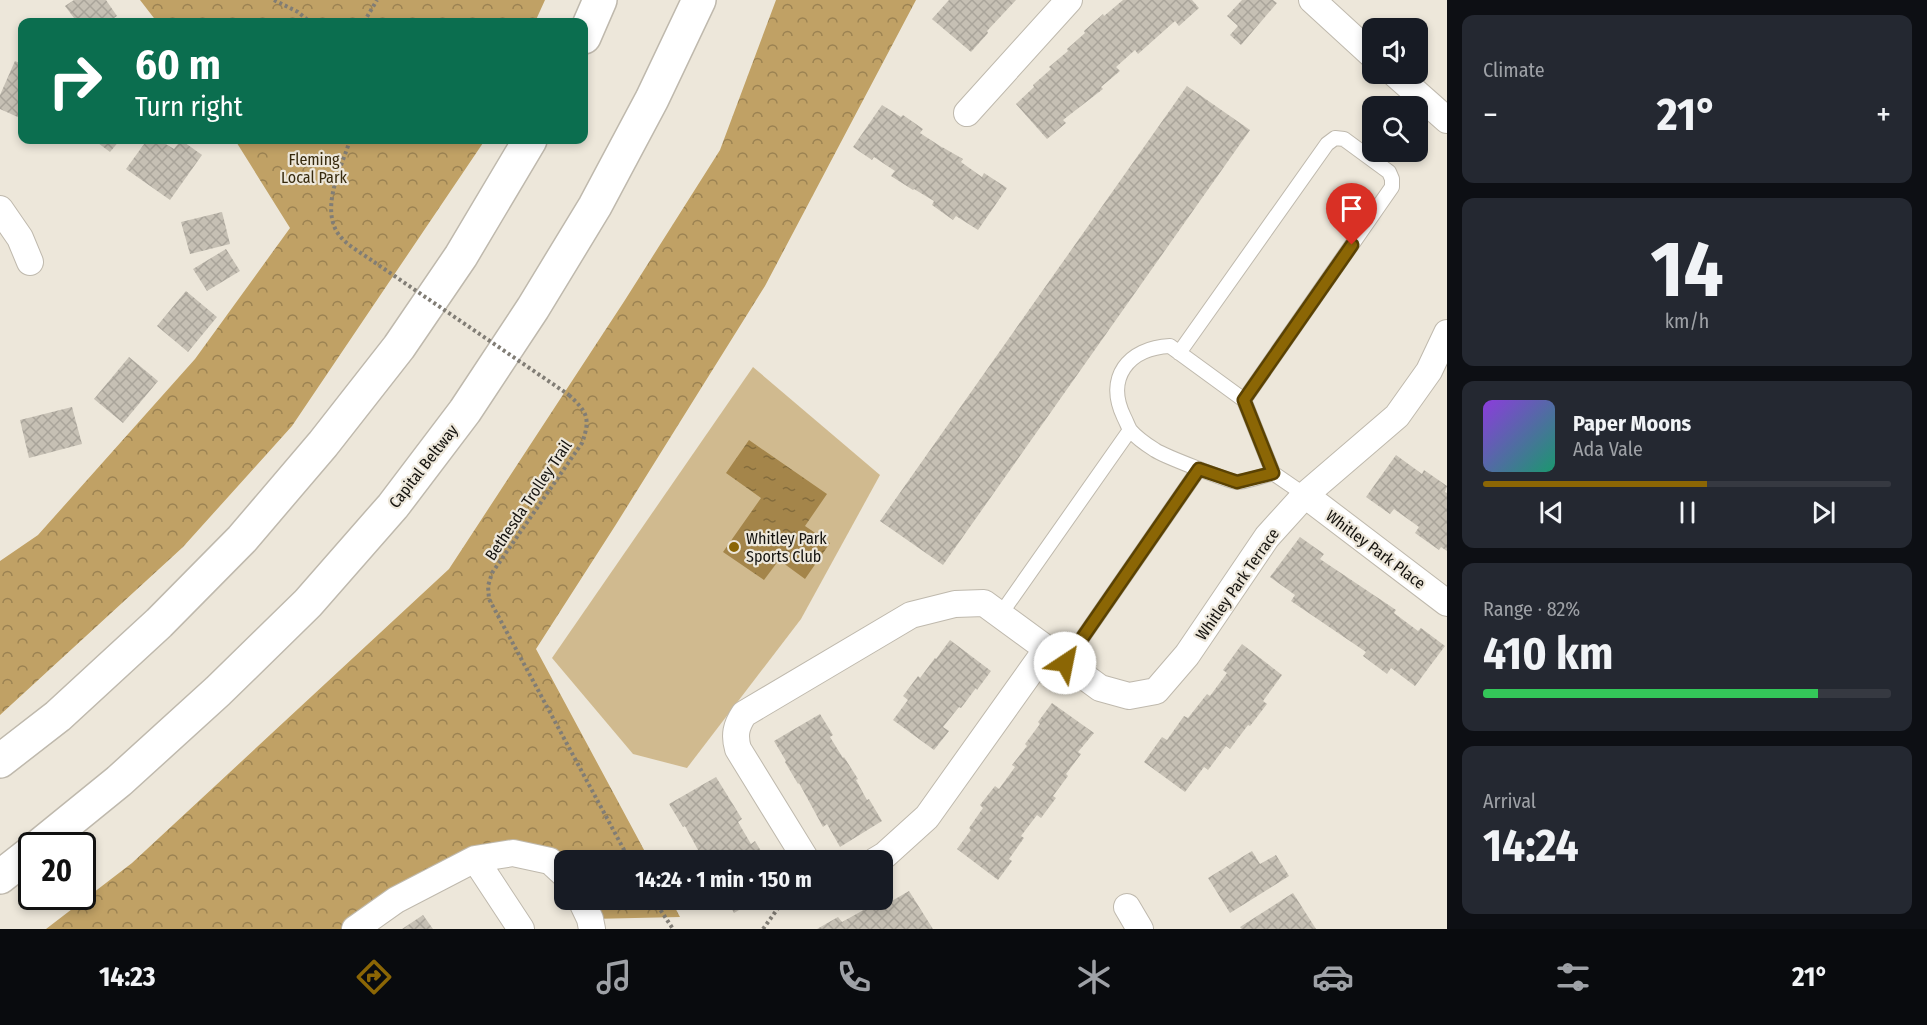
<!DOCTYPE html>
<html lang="en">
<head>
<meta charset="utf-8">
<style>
  body { margin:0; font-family:"Fira Sans Condensed",sans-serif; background:#242831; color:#f1f3f6; height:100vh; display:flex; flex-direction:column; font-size:22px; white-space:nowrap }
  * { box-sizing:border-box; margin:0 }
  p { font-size:20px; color:#9ea1a6 }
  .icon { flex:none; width:33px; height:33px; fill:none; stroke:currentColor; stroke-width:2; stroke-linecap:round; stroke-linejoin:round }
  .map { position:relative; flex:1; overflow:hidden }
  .side { display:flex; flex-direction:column; gap:15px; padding:15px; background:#0d0f14; width:480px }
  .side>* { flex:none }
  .banner { position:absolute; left:18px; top:18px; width:570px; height:126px; border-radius:12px; box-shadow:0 3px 9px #0003; background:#0b6e4f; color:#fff; overflow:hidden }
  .fabs { position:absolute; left:1362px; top:18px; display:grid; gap:12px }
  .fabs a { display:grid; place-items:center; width:66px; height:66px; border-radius:12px; background:#171b24; box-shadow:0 3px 9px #0003; font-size:30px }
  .speed { position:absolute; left:18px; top:832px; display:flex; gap:12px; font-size:30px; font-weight:700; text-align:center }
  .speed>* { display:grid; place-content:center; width:78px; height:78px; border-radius:50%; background:#171b24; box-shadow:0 3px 9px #0003; line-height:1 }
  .speed .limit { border:3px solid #111; border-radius:9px; background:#fff; color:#111 }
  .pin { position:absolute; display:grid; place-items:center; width:51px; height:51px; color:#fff; margin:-62px -26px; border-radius:50% 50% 50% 0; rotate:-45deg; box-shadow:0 0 6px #0007 }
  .pin .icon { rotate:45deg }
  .me { position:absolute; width:66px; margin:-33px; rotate:34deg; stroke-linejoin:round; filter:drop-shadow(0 0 4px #0008) }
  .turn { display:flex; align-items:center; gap:21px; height:126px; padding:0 18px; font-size:27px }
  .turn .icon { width:78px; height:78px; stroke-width:2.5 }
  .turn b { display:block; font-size:42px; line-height:51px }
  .big { font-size:45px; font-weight:700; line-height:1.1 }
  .side .card { flex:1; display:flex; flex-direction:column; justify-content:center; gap:9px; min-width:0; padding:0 21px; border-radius:12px; background:#242831 }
  .side .dial { align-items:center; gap:0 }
  .dial b { font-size:78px; line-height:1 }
  .song { display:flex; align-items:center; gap:18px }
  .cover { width:72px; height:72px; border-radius:9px; background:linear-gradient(135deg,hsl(270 70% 55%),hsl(160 70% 35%)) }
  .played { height:6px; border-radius:3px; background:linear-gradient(90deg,#8b6605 55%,#363941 55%) }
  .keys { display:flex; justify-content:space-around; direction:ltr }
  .heat { display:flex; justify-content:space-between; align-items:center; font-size:33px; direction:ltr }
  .charge { height:9px; border-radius:4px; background:linear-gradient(90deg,#34c759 82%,#363941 0) }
  .trip { position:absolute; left:554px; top:850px; width:339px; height:60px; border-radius:12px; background:#171b24; box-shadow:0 3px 9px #0003; font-weight:700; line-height:60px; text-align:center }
  .tabs { display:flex; height:96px; justify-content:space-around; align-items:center; background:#090b0e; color:#9ea1a6 }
  .tabs .icon { width:42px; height:42px }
  .tabs .active { color:#8b6605 }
  .tabs b { font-size:27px; color:#f1f3f6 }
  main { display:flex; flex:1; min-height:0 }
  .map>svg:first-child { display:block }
  .green { fill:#d0ba8f }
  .forest { fill:url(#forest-crowns) }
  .water { fill:url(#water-ripples) }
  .building { fill:url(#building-cross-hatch) }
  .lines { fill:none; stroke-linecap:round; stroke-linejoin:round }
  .service-casing { stroke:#bfb9ad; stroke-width:16 }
  .minor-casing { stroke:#bfb9ad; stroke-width:28 }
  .motorway-casing { stroke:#bfb9ad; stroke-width:36 }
  .path { stroke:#817d75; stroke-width:4; stroke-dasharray:3 3; stroke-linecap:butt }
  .service { stroke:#fff; stroke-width:14 }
  .minor { stroke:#fff; stroke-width:26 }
  .motorway { stroke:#fff; stroke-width:33 }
  .path-bridge { stroke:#817d75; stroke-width:4; stroke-dasharray:3 3; stroke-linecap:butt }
  .route-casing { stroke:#5a4203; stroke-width:15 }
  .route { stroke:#8b6605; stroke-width:10 }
  .poi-dot { fill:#8b6605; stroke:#ede7da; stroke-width:2 }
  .labels { text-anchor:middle; stroke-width:4.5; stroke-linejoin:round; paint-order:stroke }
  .park-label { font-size:16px; fill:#372a0e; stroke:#ede7da }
  .street-label { font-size:16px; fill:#15130f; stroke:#ede7da }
  .poi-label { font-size:16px; fill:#15130f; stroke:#ede7da; text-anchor:start }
</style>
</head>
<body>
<main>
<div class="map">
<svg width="1447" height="929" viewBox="0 0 1447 929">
  <defs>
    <pattern id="forest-crowns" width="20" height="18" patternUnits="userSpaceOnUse" patternTransform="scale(1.5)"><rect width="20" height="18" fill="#c0a165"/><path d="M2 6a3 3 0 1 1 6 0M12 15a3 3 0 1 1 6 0" fill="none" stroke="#9b8252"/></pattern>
    <pattern id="water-ripples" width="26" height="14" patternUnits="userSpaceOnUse" patternTransform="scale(1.5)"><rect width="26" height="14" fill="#a4854a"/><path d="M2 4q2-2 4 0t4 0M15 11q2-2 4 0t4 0" fill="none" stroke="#846c3c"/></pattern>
    <pattern id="building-cross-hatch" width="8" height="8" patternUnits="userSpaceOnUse" patternTransform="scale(1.5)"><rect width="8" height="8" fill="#c6c0b4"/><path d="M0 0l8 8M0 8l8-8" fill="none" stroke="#a9a49a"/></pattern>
  </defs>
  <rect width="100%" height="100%" fill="#ede7da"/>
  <path class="green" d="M 753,367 L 880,475 L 801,619 L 687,768 L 633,754 L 552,658 Z"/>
  <path class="forest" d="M 140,0 L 545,0 L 535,22 L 157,22 Z
    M 776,0 L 916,0 L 765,286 L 615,526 L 536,649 L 650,861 L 475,859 L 355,929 L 46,929 L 132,863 L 449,569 L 625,300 L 720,150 Z
    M 235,140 L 485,140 L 292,426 L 183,547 L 0,715 L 0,561 L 38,535 L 195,359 L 290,228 Z
    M 581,900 L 671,900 L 680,917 L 590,919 Z"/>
  <path class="water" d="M 749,440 L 827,494 L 805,526 L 830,543 L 805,579 L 779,560 L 764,580 L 723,552 L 761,498 L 726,473 Z"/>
  <path class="building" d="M 74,0 L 106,0 L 117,16 L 108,22 L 77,22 L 65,6 Z
    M 949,0 L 1016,0 L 987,31 L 988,33 L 971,52 L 932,19 Z
    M 1123,0 L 1192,0 L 1199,8 L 1179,26 L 1175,21 L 1138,54 L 1135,50 L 1116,67 L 1120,71 L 1101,87 L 1103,89 L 1063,120 L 1066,123 L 1047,139 L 1016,104 L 1034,87 L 1033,85 L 1051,69 L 1049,67 L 1068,51 L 1067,49 L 1085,33 L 1084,31 L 1103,14 L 1104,16 Z
    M 1242,0 L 1273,0 L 1277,3 L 1241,45 L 1230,35 L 1238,26 L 1227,16 Z
    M 15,61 L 22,64 L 22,119 L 0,109 L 0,95 Z
    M 1187,86 L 1250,130 L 943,565 L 880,521 Z
    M 882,105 L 901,117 L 903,115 L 923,129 L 920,133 L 943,148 L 942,147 L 963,159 L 961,162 L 982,177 L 984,173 L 1007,188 L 978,230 L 956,216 L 953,220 L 932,205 L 934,201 L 914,189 L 913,190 L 891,176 L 895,171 L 874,157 L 872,160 L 853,147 Z
    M 94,140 L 120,140 L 110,152 Z
    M 147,140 L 159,140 L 174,149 L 181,140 L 202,155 L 170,200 L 126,169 Z
    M 222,212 L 230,244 L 190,254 L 181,222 Z
    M 226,249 L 240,271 L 207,291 L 193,269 Z
    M 186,291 L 217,317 L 188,352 L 157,326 Z
    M 129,357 L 158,381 L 123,423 L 94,399 Z
    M 72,407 L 82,444 L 29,458 L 20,420 Z
    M 1396,455 L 1422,474 L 1424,470 L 1447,486 L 1445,492 L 1447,493 L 1447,551 L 1441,547 L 1439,550 L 1415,533 L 1419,527 L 1394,509 L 1390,514 L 1366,497 Z
    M 1300,537 L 1324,554 L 1320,559 L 1396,610 L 1394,613 L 1418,631 L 1421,628 L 1445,646 L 1415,686 L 1391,668 L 1387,674 L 1363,656 L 1366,652 L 1291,601 L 1295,595 L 1270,577 Z
    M 950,640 L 991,671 L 977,690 L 976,688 L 961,708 L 959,707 L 943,727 L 949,731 L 934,750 L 893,720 L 908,700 L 903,696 L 918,676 L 920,678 L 935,658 L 936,659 Z
    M 1242,644 L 1282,675 L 1263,701 L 1267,704 L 1250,726 L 1248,725 L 1230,749 L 1226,746 L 1208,770 L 1204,767 L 1185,792 L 1144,762 L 1162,737 L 1167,740 L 1184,716 L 1188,718 L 1207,694 L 1210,696 L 1227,673 L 1223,670 Z
    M 1052,703 L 1094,733 L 1078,752 L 1081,754 L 1066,774 L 1068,776 L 1053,796 L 1056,798 L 1041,818 L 1037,815 L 1021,836 L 1024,838 L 1009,859 L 1012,861 L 998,880 L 957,849 L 971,830 L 969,828 L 983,808 L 980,805 L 995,786 L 999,789 L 1015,767 L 1012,765 L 1027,746 L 1025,744 L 1040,724 L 1038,722 Z
    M 820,714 L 833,735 L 830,737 L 843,758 L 844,757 L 858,779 L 856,780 L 867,800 L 869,799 L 882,821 L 840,847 L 827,824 L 823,827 L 799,783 L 798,784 L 785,762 L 786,761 L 774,741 Z
    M 716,777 L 742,819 L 738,822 L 751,844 L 755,841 L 767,861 L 704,861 L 685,826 L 683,827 L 669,804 Z
    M 1252,851 L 1260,864 L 1276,855 L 1289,876 L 1230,913 L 1208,878 Z
    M 909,891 L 933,929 L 817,929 L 838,917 L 842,922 L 887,897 L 890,902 Z
    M 1293,893 L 1316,929 L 1242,929 L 1240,927 Z
    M 727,900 L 756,900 L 734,913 Z
    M 423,915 L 433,929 L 402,929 Z"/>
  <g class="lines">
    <g class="service-casing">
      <path id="service" d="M 1179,353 L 1327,144 L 1335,138 L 1344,139 L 1389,172 L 1392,179 L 1392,187 L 1244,400
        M 1273,473 C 1263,476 1246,482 1237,482 C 1228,481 1164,456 1155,450 C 1147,445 1136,437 1130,430 C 1128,426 1126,421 1124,417 C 1105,378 1128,348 1170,346 L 1244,400 L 1273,473 L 1305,495
        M 1000,615 L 1130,430
        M 1065,663 L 1199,469"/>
    </g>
    <g class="minor-casing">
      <path id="minor" d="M 1312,0 L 1372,55
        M 1395,74 L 1447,120
        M 967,113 L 1069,0
        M 0,209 L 20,238 L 30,262
        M 1305,495 L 1447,603
        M 475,859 L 521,929
        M 807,861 L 738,749 C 734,735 736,726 744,714 L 911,615 L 955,604 L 984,603 L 1100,688 L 1129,696 L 1156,691 L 1187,655 L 1267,537 L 1305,495 L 1397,416 L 1429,371 L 1447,333
        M 875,861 L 885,855 L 927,817 L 1046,650
        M 581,900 L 590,919 L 592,929
        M 1127,907 L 1140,929
        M 355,929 L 396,900 L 475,859 L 513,853 L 550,861 L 564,874"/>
    </g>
    <g class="motorway-casing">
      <path id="motorway" d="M 584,37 L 600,0
        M 0,761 L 58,716 L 159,623 L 242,539 L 323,444 L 399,347 L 461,256 L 530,140
        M 39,846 L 119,781 L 218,691 L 308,603 L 393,506 L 465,411 L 533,308 L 595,206 L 652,99 L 699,0
        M 0,877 L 32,852"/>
    </g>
    <path class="path" d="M 274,0 L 298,12 L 310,22
      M 364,22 L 377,0
      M 350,140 C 342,166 321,205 337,232 C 345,245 362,253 374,262
      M 569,395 C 587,412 591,418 582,443 L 492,573 L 488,586 L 489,599 L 630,861
      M 654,900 L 673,929
      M 763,929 L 784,900"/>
    <use href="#service" class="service"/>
    <use href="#minor" class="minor"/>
    <use href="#motorway" class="motorway"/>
    <path class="path-bridge" d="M 374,262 L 569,395"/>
  </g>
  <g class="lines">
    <g class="route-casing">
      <path id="route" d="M 1065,663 L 1199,469 L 1237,482 L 1273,473 L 1244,400 L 1352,245"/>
    </g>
    <use href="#route" class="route"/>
  </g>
  <circle class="poi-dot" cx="734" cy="547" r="6"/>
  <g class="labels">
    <g class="park-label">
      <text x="314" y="165">Fleming<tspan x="314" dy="18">Local Park</tspan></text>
    </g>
    <g class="street-label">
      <text transform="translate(423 466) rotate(-52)" y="6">Capital Beltway</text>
      <text transform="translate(528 500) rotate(-56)" y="6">Bethesda Trolley Trail</text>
      <text transform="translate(1376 549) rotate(37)" y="6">Whitley Park Place</text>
      <text transform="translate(1237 584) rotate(-55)" y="6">Whitley Park Terrace</text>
    </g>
    <g class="poi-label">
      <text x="746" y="544">Whitley Park<tspan x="746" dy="18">Sports Club</tspan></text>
    </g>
  </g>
</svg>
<div class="fabs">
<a><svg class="icon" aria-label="sound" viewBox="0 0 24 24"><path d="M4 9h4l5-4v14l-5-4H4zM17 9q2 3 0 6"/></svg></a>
<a><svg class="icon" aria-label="search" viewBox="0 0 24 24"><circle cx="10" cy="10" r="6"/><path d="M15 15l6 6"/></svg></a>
</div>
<div class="speed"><div class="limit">20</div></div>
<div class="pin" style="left:1352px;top:245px;background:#d93025"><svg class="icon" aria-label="arrive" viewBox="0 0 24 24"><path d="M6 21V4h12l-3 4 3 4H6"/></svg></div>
<svg class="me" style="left:1065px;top:663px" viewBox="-20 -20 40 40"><circle r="19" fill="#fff"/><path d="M0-13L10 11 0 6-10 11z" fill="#8b6605"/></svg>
<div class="trip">14:24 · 1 min · 150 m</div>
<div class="banner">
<div class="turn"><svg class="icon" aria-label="right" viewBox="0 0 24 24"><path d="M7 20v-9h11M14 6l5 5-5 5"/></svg><div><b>60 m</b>Turn right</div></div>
</div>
</div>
<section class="side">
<div class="card"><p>Climate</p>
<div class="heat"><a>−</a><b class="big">21°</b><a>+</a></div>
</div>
<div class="card dial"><b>14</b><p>km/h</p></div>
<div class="card">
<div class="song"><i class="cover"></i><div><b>Paper Moons</b><p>Ada Vale</p></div></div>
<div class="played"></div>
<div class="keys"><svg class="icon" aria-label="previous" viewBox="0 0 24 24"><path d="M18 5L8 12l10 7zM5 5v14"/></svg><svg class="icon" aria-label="pause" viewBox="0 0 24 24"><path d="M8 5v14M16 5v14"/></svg><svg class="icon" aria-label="next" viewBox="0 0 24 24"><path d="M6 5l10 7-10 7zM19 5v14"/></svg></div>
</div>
<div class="card"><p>Range · 82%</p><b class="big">410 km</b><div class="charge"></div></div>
<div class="card"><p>Arrival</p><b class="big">14:24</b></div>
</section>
</main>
<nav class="tabs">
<b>14:23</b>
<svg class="icon active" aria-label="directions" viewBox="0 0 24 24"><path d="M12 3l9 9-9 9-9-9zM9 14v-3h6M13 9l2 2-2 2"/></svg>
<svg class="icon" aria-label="music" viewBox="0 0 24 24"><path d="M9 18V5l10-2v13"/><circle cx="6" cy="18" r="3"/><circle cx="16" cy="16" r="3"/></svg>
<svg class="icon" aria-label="phone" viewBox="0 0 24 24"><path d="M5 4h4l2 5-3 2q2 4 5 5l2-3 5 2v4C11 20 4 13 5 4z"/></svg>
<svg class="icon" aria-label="climate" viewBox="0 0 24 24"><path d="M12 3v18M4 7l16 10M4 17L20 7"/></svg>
<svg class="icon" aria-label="car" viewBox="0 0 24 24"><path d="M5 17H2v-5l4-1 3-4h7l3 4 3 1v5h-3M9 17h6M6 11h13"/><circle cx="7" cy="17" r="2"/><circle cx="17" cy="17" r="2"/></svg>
<svg class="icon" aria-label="filters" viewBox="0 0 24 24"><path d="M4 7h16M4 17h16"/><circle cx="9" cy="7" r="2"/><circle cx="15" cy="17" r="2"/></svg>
<b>21°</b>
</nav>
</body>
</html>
